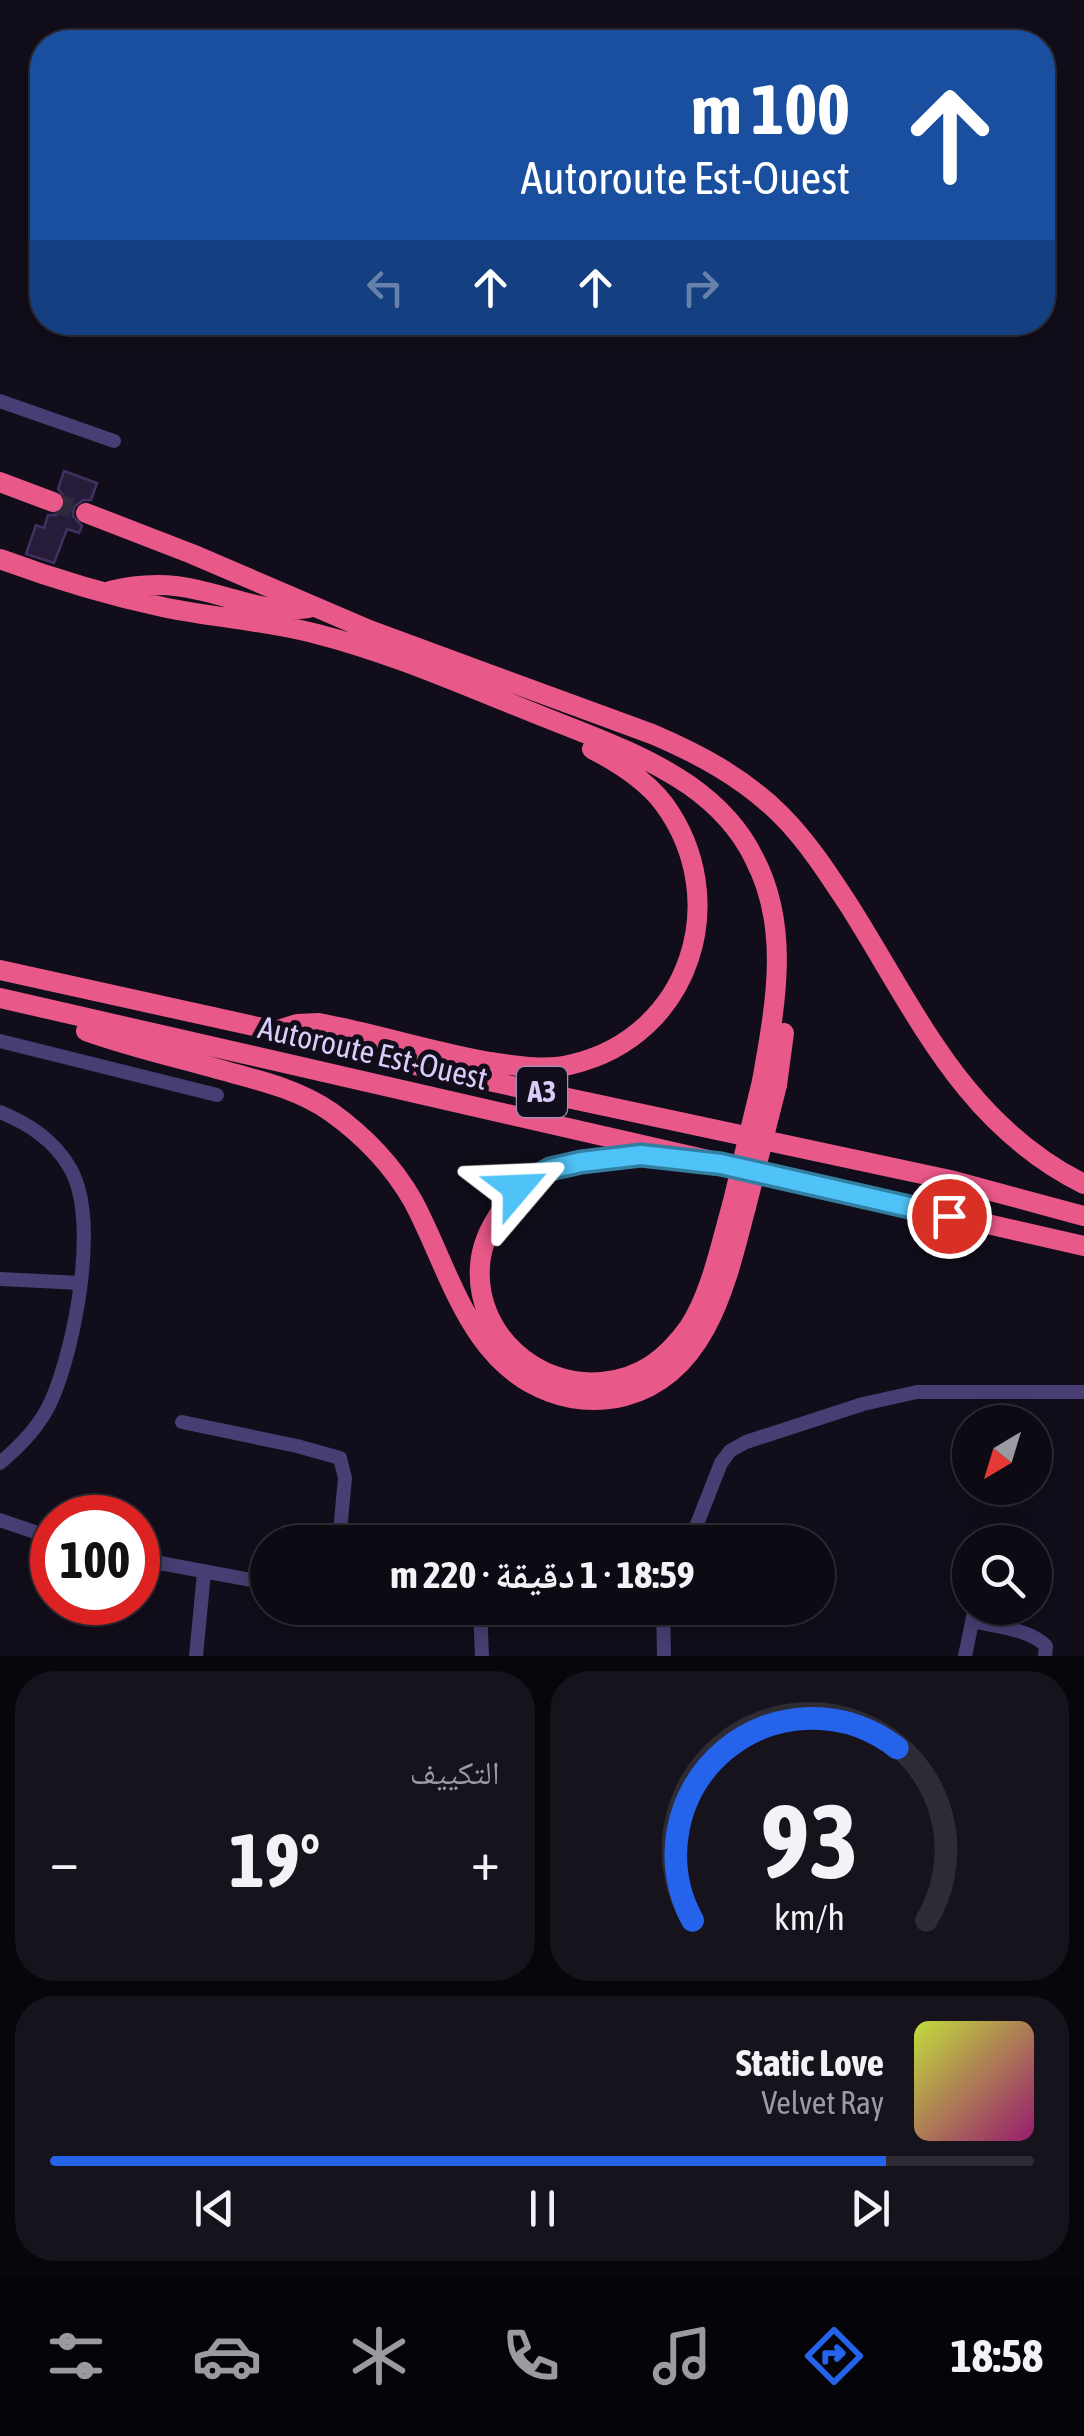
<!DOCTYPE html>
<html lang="ar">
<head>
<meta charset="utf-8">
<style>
  body { margin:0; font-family:"Asap Condensed","Noto Naskh Arabic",sans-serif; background:#16131d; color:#f1f3f6; direction:rtl; height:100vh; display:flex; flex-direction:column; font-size:38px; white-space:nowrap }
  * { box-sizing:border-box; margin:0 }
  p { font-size:32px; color:#9a9aa0 }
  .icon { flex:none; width:55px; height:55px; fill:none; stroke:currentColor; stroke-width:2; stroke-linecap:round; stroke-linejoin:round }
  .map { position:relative; height:1656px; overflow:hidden; direction:ltr }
  .drawer { display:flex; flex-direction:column; gap:15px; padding:15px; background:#07060b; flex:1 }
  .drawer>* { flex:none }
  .hud { position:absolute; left:30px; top:30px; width:1025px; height:305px; border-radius:40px; box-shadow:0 5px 25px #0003,0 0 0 2px #2d2b34; direction:rtl; background:#1a4fa0; color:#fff; overflow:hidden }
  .needle { width:65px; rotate:218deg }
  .fabs { position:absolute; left:952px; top:1405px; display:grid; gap:20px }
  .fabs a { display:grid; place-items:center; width:100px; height:100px; border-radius:50%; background:#0d0a14; box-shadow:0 5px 25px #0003,0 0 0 2px #2d2b34; font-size:50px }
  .speed { position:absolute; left:30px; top:1495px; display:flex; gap:20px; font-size:50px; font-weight:700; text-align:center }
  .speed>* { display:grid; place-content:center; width:130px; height:130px; border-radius:50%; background:#0d0a14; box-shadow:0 5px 25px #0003,0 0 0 2px #2d2b34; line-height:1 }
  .speed .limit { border:15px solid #d22; background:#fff; color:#111 }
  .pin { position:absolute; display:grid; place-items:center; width:85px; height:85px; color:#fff; margin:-42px; border:5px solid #fff; border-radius:50%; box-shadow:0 2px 10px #0007 }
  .me { position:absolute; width:110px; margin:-55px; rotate:64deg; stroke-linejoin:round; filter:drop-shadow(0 0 8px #0008) }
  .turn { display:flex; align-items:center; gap:35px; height:210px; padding:0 40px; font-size:45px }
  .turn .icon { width:130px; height:130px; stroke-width:2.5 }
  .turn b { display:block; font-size:70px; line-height:85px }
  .lanes { display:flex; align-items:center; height:95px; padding:0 40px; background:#0003; justify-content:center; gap:50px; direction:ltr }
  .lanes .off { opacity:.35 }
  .big { font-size:75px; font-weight:700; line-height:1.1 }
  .drawer .widget { flex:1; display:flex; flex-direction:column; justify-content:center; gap:15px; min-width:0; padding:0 35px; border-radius:40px; background:#16131d }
  .drawer .dial { align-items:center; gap:0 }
  .dial svg { height:260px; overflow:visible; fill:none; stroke:#2d2b34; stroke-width:7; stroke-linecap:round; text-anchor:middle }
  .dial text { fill:#f1f3f6; stroke:none }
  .song { display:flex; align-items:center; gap:30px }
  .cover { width:120px; height:120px; border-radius:15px; background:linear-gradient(135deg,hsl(70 70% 55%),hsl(320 70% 35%)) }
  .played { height:10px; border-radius:5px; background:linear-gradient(90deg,#2563eb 85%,#2d2b34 85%) }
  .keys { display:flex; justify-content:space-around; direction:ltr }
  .heat { display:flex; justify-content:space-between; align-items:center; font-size:55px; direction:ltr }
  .drawer .tiles { flex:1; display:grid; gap:15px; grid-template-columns:1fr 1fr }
  .widget:last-child { grid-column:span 2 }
  .trip { position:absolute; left:250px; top:1525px; width:585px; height:100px; border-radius:50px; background:#0d0a14; box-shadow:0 5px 25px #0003,0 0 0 2px #2d2b34; font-weight:700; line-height:100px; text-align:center; direction:rtl }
  .tab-bar { display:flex; height:160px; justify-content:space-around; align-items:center; background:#050408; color:#9a9aa0 }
  .tab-bar .icon { width:70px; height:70px }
  .tab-bar .on { color:#2563eb }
  .tab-bar b { font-size:45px; color:#f1f3f6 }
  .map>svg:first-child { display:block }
  .building { fill:#261c39; stroke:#413161; stroke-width:2.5 }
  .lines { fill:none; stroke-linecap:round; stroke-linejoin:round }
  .highway-tunnel { stroke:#2f2a3b; stroke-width:20; stroke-dasharray:20 10; stroke-linecap:butt }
  .minor { stroke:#483e73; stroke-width:14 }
  .highway { stroke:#e85889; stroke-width:20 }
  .highway-bridge { stroke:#e85889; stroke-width:20 }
  .route-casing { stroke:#337fa1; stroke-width:25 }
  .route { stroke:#4fc3f7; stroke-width:18 }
  .labels { text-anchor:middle; stroke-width:10; stroke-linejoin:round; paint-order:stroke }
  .shield { fill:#110d1a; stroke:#9c93b5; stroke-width:2.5 }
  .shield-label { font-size:30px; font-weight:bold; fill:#d8cdf8 }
  .street-label { font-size:32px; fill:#d8cdf8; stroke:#110d1a }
</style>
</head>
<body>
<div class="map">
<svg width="1084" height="1656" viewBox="0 0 1084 1656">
  <rect width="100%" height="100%" fill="#110d1a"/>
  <path class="building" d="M 64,471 L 97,483 L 91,500 L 83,500 L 74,507 L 73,516 L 82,526 L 79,533 L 67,529 L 54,563 L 26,554 L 36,525 L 44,528 L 48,515 L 56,515 L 65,508 L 66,499 L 58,489 Z"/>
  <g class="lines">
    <path class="highway-tunnel" d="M 53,502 L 86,513"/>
    <path class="minor" d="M 0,401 L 114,441
      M 0,1041 L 217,1095
      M 0,1112 C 29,1124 54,1140 70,1168 C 100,1219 75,1346 52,1399 C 41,1425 21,1445 0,1463
      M 0,1279 L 81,1283
      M 182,1422 L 297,1446 L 340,1458 L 345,1478 L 339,1542
      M 0,1520 L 52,1538
      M 690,1542 L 721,1463 L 730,1451 L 746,1442 L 863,1404 L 917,1392 L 1084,1392
      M 138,1559 L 268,1583
      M 480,1608 L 482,1656
      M 663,1608 L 664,1656
      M 972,1621 C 996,1627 1030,1629 1046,1646 L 1045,1656
      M 196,1656 L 204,1573
      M 965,1656 L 975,1608"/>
    <path class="highway" d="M 0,482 L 53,502
      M 86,513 L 192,554 L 369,630 L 652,734 C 699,754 744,778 781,815 C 808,842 829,875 850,907 C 918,1015 964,1124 1084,1184
      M 0,559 C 54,579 111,596 167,608 C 217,618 268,621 317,634 C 388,652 456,682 524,709 C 580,732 639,751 689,785 C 716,804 740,829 754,858 C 791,928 775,1007 762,1081
      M 110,591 C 138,584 170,583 198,590 C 236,598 268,614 308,608
      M 0,970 L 276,1031 L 400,1062 L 950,1180 L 1084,1216
      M 0,998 L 1084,1246
      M 281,1029 L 297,1024 L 319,1023 C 377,1034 433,1052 490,1062 C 517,1066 546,1071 573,1064 C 690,1036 734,900 664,804 C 646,780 619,763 592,749
      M 86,1031 C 133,1048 184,1059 232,1073 C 266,1082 301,1091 331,1112 C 363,1135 393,1166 413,1201 C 450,1270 469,1363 550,1392 C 574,1401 601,1402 625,1396 C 708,1374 727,1279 746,1207
      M 777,1085 L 784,1033
      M 652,1156 C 635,1155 617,1158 599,1160 C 571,1163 544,1169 520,1186 C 513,1192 507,1202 502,1210 C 490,1227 481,1246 480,1266 C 475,1334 537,1388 602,1382 C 641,1378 666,1359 689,1327 C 711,1294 721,1243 732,1205"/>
    <path class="highway-bridge" d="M 732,1205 L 762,1081
      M 746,1207 L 777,1085"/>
  </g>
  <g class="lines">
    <g class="route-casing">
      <path id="route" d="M 517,1188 L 550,1169 L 581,1162 L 641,1155 L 721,1164 L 949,1216"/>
    </g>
    <use href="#route" class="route"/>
  </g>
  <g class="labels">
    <rect class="shield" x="517" y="1067" width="50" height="50" rx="8"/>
    <g class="shield-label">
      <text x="542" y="1102">A3</text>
    </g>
    <g class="street-label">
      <text transform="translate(373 1053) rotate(13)" y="11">Autoroute Est-Ouest</text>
    </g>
  </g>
</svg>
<div class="fabs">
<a><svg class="needle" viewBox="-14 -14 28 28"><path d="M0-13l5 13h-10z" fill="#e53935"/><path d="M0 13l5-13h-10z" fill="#9a9aa0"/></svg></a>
<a><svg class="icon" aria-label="search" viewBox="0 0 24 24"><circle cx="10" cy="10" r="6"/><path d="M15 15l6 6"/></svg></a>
</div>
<div class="speed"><div class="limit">100</div></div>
<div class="pin" style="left:949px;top:1216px;background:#d93025"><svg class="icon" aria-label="arrive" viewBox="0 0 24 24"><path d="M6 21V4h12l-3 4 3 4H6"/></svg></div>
<svg class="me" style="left:517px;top:1188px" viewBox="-20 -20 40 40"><path d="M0-17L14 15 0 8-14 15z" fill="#4fc3f7" stroke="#fff" stroke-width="4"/></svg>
<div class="trip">18:59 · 1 دقيقة · 220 m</div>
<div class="hud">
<div class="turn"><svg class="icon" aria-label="ahead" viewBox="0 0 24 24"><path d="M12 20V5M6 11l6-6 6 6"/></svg><div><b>100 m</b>Autoroute Est-Ouest</div></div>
<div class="lanes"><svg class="icon off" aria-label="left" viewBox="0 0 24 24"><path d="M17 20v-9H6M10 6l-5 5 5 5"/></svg><svg class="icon" aria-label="ahead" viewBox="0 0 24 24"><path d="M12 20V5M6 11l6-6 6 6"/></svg><svg class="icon" aria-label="ahead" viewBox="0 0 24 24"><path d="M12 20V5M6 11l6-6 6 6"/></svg><svg class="icon off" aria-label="right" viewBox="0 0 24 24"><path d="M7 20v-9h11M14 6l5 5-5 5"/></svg></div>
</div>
</div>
<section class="drawer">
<div class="tiles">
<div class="widget dial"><svg viewBox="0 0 100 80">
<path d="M14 69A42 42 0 1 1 86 69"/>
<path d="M14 69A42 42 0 0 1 77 16" stroke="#2563eb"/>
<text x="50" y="56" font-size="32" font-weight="700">93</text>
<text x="50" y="72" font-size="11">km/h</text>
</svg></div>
<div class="widget"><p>التكييف</p>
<div class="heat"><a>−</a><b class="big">19°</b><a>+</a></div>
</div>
<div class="widget">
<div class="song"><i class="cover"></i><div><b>Static Love</b><p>Velvet Ray</p></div></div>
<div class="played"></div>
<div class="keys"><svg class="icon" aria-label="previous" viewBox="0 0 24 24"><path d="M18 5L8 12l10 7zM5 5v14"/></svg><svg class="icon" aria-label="pause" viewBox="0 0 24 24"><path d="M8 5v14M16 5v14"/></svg><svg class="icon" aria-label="next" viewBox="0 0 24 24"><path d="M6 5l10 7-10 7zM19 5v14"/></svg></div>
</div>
</div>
</section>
<nav class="tab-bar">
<b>18:58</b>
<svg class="icon on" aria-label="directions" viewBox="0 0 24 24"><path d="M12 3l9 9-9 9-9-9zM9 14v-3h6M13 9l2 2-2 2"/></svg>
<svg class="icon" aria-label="music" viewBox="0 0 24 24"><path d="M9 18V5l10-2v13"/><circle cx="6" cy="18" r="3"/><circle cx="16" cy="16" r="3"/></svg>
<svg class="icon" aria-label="phone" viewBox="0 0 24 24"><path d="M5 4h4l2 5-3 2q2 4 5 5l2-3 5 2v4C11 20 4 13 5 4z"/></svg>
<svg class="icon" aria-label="climate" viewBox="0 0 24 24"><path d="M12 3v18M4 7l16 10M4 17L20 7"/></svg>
<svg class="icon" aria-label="car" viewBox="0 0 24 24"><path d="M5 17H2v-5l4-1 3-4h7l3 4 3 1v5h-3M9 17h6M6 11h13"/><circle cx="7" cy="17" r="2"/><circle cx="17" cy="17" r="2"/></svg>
<svg class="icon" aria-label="filters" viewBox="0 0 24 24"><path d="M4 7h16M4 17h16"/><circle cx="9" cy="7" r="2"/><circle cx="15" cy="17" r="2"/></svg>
</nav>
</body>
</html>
